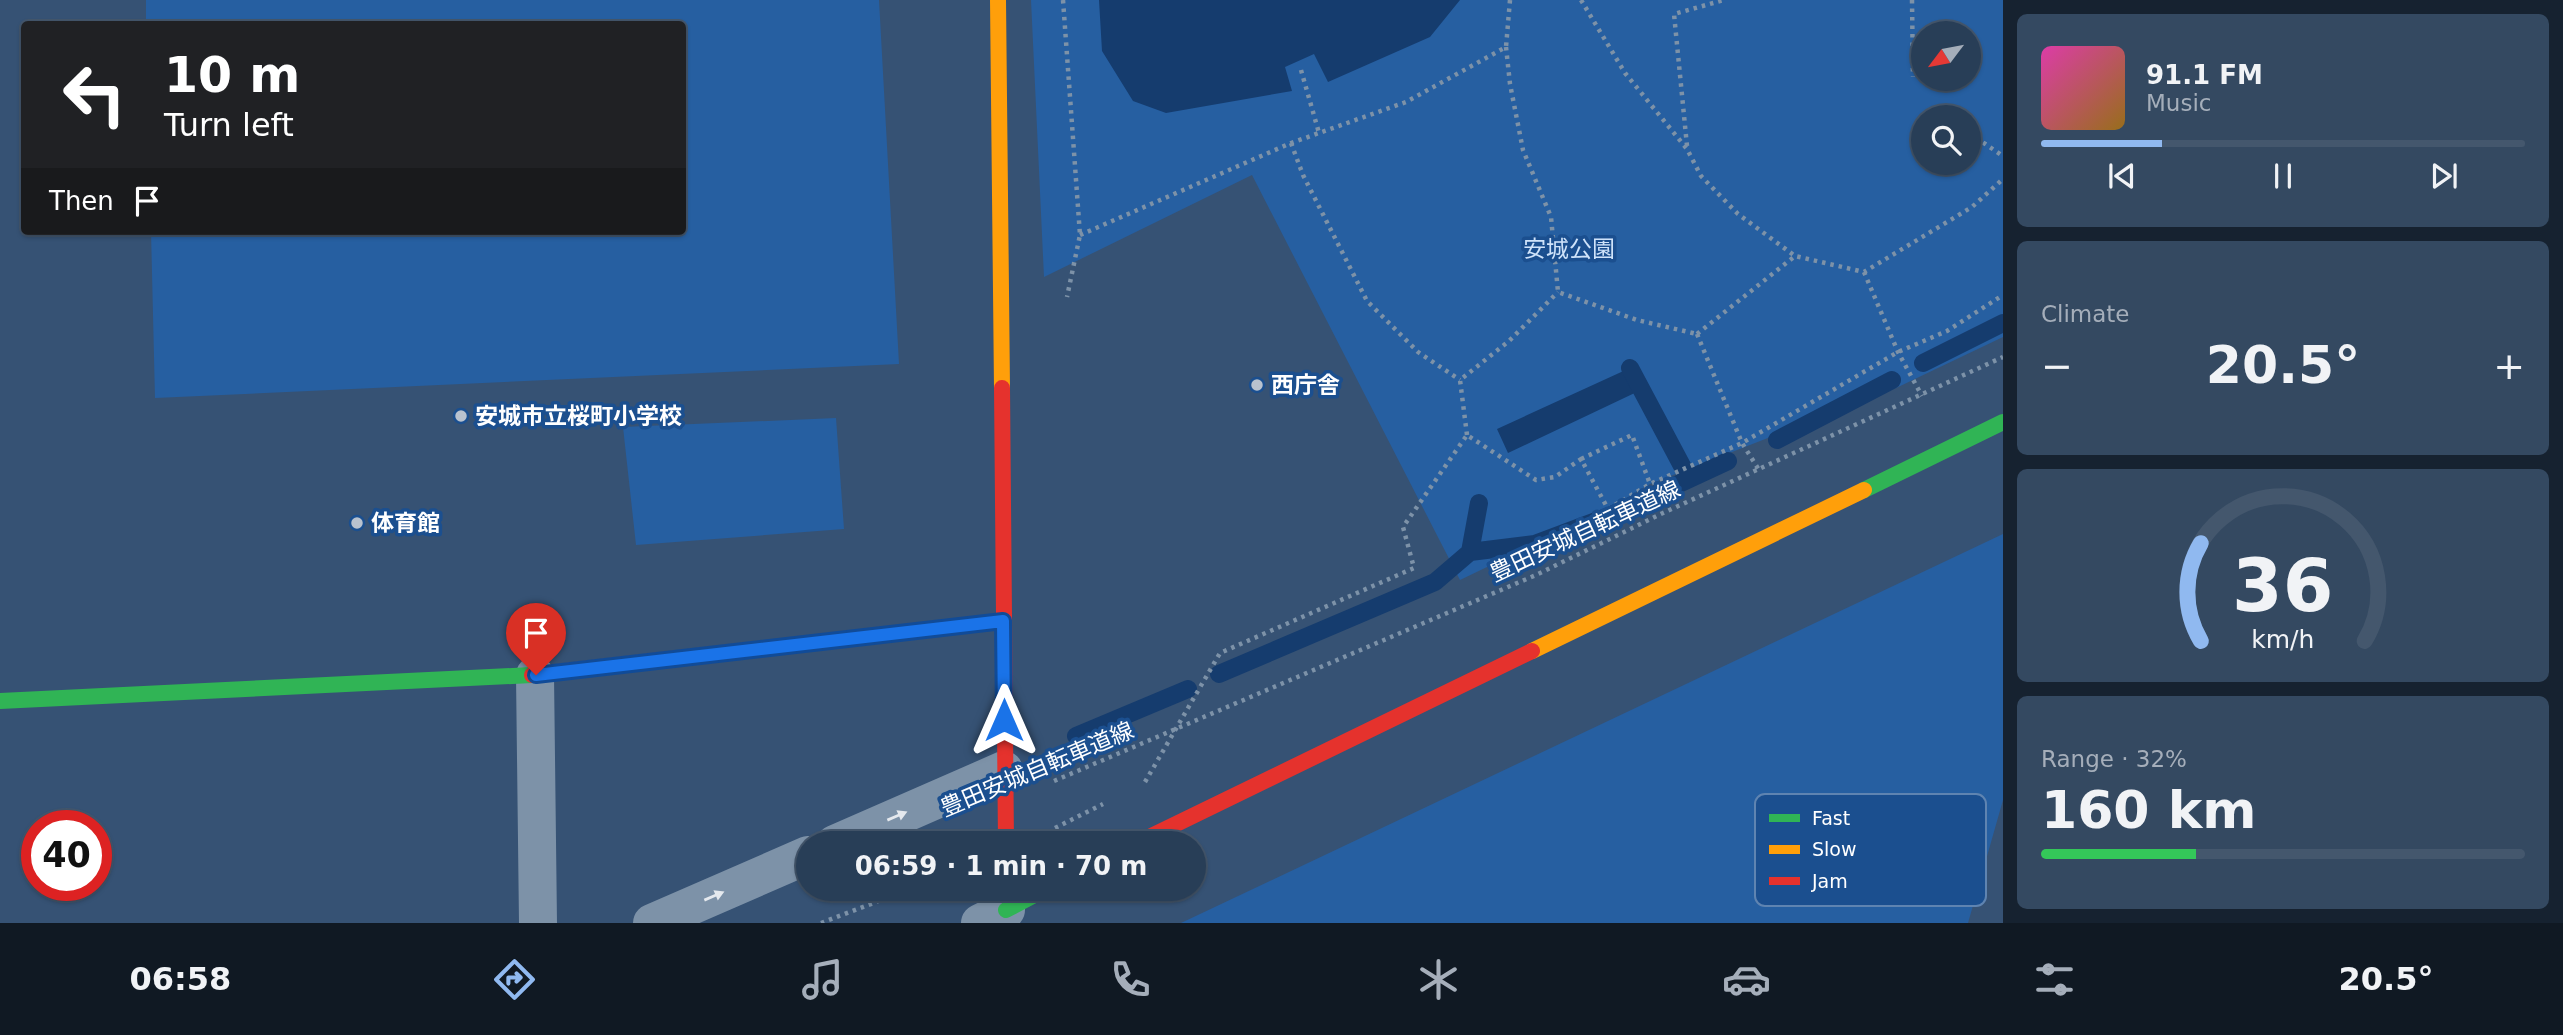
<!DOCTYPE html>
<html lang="en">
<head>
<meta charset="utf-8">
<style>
  body { margin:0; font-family:"DejaVu Sans","Noto Sans JP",sans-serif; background:#344961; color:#f1f3f6; height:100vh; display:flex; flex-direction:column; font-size:26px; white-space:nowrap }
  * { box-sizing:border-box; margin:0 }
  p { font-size:23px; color:#a5aeba }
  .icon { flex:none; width:38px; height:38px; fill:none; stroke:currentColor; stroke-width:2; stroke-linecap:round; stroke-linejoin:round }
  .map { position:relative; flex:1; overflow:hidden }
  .sheet { display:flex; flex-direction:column; gap:14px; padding:14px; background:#162230; width:560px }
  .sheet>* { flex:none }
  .guide { position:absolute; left:21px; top:21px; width:665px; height:214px; border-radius:7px; box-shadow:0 2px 5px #0004,0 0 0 2px #44576d; background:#202124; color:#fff; overflow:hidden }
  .needle { width:46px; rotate:238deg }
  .buttons { position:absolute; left:1911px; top:21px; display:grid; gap:14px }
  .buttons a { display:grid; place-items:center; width:70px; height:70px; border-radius:50%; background:#283e57; box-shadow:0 2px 5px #0004,0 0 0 2px #44576d; font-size:35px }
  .speed { position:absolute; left:21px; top:810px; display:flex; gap:14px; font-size:35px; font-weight:700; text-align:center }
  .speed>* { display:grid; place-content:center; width:91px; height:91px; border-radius:50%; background:#283e57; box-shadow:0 2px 5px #0004,0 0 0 2px #44576d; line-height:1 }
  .speed .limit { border:10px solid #d22; background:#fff; color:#111 }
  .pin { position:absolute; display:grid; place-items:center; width:60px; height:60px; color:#fff; margin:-72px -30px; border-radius:50% 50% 50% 0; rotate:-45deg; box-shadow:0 0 7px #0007 }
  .pin .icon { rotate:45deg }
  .me { position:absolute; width:77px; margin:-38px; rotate:0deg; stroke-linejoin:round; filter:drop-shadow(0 0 5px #0008) }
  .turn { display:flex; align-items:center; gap:24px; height:147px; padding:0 28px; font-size:32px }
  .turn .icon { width:91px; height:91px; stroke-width:2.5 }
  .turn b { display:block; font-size:49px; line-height:60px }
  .then { display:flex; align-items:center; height:66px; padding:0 28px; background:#0003; gap:14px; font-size:26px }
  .big { font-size:52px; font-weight:700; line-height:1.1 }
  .sheet .tile { flex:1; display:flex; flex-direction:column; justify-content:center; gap:10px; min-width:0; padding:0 24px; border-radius:10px; background:#344961 }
  .sheet .dial { align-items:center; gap:0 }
  .dial svg { height:182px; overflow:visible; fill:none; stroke:#44576d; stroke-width:7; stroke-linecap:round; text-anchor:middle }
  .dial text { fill:#f1f3f6; stroke:none }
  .song { display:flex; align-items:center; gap:21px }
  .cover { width:84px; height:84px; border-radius:10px; background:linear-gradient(135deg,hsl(320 70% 55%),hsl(40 70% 35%)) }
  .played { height:7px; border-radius:4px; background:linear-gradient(90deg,#90b9f0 25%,#44576d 25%) }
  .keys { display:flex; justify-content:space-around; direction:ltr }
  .heat { display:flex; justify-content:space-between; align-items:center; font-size:38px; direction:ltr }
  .charge { height:10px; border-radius:5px; background:linear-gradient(90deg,#34c759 32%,#44576d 0) }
  .trip { position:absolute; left:796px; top:831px; width:410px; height:70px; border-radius:35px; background:#283e57; box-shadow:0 2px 5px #0004,0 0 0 2px #44576d; font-weight:700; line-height:70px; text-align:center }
  .tabs { display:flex; height:112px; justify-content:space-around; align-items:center; background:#101923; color:#a5aeba }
  .tabs .icon { width:49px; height:49px }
  .tabs .current { color:#90b9f0 }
  .tabs b { font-size:32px; color:#f1f3f6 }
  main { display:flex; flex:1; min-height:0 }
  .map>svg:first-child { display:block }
  .green { fill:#265fa1; fill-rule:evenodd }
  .water { fill:#153c6e }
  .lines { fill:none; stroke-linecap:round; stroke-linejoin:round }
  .stream { stroke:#153c6e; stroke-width:18 }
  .path { stroke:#7d92a8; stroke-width:4.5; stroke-dasharray:3.5 5; stroke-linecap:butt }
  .street { stroke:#7d92a8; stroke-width:38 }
  .fast { stroke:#30b455; stroke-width:16 }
  .slow { stroke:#ff9f0a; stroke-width:16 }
  .jam { stroke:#e5322d; stroke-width:16 }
  .oneway { fill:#e5e9ee }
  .route-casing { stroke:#114b97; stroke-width:18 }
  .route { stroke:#1a73e8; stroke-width:12 }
  .poi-dot { fill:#b9c2ce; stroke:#1b4f8f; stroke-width:2.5 }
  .labels { text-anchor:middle; stroke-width:7; stroke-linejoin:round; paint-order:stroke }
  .park-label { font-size:23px; fill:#cfe3fa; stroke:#1b4f8f }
  .poi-label { font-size:23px; font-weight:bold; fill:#fff; stroke:#1b4f8f; text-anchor:start }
  .street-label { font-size:23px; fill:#fff; stroke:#1b4f8f }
  .key { fill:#1b4f8f; stroke:#5f84b1; stroke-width:2 }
  .key-label { font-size:19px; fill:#fff }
</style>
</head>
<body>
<main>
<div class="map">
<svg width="2003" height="923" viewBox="0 0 2003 923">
  <rect width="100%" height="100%" fill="#365274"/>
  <path class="green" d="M 146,0 L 879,0 L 899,364 L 155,398 L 151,231 L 682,231 L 682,24 L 146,24 Z
    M 1031,0 L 2003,0 L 2003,337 L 1896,388 L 1650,484 L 1608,509 L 1460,580 L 1252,175 L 1044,277 ZM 1923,33 L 1969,33 L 1969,79 L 1923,79 ZM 1923,117 L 1969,117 L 1969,163 L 1923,163 Z
    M 836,418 L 844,529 L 636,545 L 623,427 Z
    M 2003,534 L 2003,800 L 1968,923 L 1181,923 Z"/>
  <path class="water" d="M 1099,0 L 1460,0 L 1430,37 L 1328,82 L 1314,54 L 1285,67 L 1292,91 L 1166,113 L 1133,101 L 1102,51 Z
    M 1630,368 L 1641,390 L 1508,453 L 1497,429 Z"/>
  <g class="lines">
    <path class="stream" d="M 1923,363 L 2003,323
      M 1630,368 L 1689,479
      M 1777,440 L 1892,380
      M 1470,552 L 1479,503
      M 1219,674 L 1435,582 L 1470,552 L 1535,544 L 1612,515 L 1728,461
      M 1076,736 L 1188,689"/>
    <path class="path" d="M 1063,0 L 1080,235 L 1067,297
      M 1581,0 L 1625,73 L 1687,149 L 1701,176 L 1738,214 L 1795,256
      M 1912,0 L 1913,77
      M 1506,47 L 1510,84 L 1523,150 L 1551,217 L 1558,292 L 1637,320 L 1697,334
      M 1301,70 L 1319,133
      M 1969,133 L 2003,156
      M 1291,143 L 1303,175 L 1367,301 L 1418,352 L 1460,380
      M 1687,146 L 1674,14 L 1724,0
      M 1080,235 L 1291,143 L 1406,102 L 1506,47 L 1510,0
      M 1864,272 L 1898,352 L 1922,396
      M 1697,334 L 1795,256 L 1864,272 L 1972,207 L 2003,179
      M 1697,334 L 1742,443 L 1759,470
      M 1467,435 L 1460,380 L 1509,341 L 1558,292
      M 1581,459 L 1632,435 L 1650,484
      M 1054,781 L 1536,575 L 1663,513 L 2003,357
      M 1145,782 L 1220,653 L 1414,568 L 1403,527 L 1467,435 L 1536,480 L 1555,477 L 1581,459 L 1608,509 L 1650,484 L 1742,443 L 1898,352 L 1947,331 L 2003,295
      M 1055,828 L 1103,804
      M 821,923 L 910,889"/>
    <path class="street" d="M 535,675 L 538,923
      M 835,844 L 1004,770
      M 652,923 L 808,855
      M 980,923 L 1006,910"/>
    <path class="fast" d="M 1864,490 L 2003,422
      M 0,701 L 532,675
      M 1006,910 L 1046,889"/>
    <path class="slow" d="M 998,0 L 1002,388
      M 1532,651 L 1864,490"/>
    <path class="jam" d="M 1002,388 L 1006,844
      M 532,675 L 1003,621
      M 1135,844 L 1532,651"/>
  </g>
  <defs><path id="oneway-solid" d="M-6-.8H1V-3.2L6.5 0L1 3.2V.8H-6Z" transform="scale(1.75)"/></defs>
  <g class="oneway">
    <use href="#oneway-solid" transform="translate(897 816) rotate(-23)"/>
    <use href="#oneway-solid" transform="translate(714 896) rotate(-23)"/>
  </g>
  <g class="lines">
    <g class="route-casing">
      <path id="route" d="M 536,675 L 1003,621 L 1004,720"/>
    </g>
    <use href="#route" class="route"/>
  </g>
  <g class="poi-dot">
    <circle cx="1257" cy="385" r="7"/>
    <circle cx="461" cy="416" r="7"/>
    <circle cx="357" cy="523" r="7"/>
  </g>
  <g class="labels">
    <g class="park-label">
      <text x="1569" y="257">安城公園</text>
    </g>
    <g class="poi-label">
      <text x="1271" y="393">西庁舎</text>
      <text x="475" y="424">安城市立桜町小学校</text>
      <text x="371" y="531">体育館</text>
    </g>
    <g class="street-label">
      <text transform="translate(1585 531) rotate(-25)" y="8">豊田安城自転車道線</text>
      <text transform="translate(1037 769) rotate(-23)" y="8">豊田安城自転車道線</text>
    </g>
  </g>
  <rect x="1755" y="794" width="231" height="112" rx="10" class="key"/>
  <rect x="1769" y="814" width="31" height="8" fill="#30b455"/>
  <rect x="1769" y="845" width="31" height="9" fill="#ff9f0a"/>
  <rect x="1769" y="877" width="31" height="8" fill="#e5322d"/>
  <g class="key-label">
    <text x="1812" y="825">Fast</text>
    <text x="1812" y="856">Slow</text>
    <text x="1812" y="888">Jam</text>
  </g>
</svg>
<div class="buttons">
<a><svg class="needle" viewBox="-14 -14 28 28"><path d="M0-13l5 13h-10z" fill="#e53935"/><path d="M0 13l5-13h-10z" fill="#a5aeba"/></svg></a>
<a><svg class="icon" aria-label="search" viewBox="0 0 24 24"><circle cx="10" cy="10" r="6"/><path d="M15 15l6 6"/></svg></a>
</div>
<div class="speed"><div class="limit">40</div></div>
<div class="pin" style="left:536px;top:675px;background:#d93025"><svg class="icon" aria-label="arrive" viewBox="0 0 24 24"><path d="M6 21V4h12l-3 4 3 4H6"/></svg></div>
<svg class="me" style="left:1004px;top:720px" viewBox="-20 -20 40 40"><path d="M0-17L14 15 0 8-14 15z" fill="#1a73e8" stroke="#fff" stroke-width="4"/></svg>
<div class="trip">06:59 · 1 min · 70 m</div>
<div class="guide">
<div class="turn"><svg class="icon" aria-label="left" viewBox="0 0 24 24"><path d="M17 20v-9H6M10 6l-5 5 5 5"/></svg><div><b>10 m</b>Turn left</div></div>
<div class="then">Then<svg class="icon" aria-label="arrive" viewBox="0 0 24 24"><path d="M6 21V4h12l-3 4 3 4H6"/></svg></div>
</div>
</div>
<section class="sheet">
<div class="tile">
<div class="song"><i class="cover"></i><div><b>91.1 FM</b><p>Music</p></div></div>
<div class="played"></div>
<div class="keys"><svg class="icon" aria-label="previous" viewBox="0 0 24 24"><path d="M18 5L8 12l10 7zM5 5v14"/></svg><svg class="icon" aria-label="pause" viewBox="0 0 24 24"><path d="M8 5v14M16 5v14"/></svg><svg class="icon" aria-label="next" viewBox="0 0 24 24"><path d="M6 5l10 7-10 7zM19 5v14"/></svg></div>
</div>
<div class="tile"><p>Climate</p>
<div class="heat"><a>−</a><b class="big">20.5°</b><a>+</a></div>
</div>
<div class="tile dial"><svg viewBox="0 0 100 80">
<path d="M14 69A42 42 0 1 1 86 69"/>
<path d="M14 69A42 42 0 0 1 14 26" stroke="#90b9f0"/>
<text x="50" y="56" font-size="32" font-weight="700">36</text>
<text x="50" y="72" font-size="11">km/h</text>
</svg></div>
<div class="tile"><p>Range · 32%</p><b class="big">160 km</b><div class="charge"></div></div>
</section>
</main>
<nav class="tabs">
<b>06:58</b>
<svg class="icon current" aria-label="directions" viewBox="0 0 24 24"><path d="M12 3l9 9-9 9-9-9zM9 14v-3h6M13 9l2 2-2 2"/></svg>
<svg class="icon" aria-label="music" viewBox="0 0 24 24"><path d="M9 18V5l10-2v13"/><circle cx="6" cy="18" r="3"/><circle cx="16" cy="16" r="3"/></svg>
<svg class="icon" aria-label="phone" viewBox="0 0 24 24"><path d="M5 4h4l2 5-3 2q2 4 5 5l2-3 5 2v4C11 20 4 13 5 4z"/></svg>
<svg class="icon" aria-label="climate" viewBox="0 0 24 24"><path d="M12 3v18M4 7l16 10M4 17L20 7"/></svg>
<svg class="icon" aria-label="car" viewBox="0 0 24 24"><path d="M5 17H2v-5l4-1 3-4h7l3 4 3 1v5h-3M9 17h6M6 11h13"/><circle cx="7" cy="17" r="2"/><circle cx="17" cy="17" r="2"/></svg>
<svg class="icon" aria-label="filters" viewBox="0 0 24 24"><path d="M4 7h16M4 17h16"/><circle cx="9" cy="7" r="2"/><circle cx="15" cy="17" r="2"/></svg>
<b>20.5°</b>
</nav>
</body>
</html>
